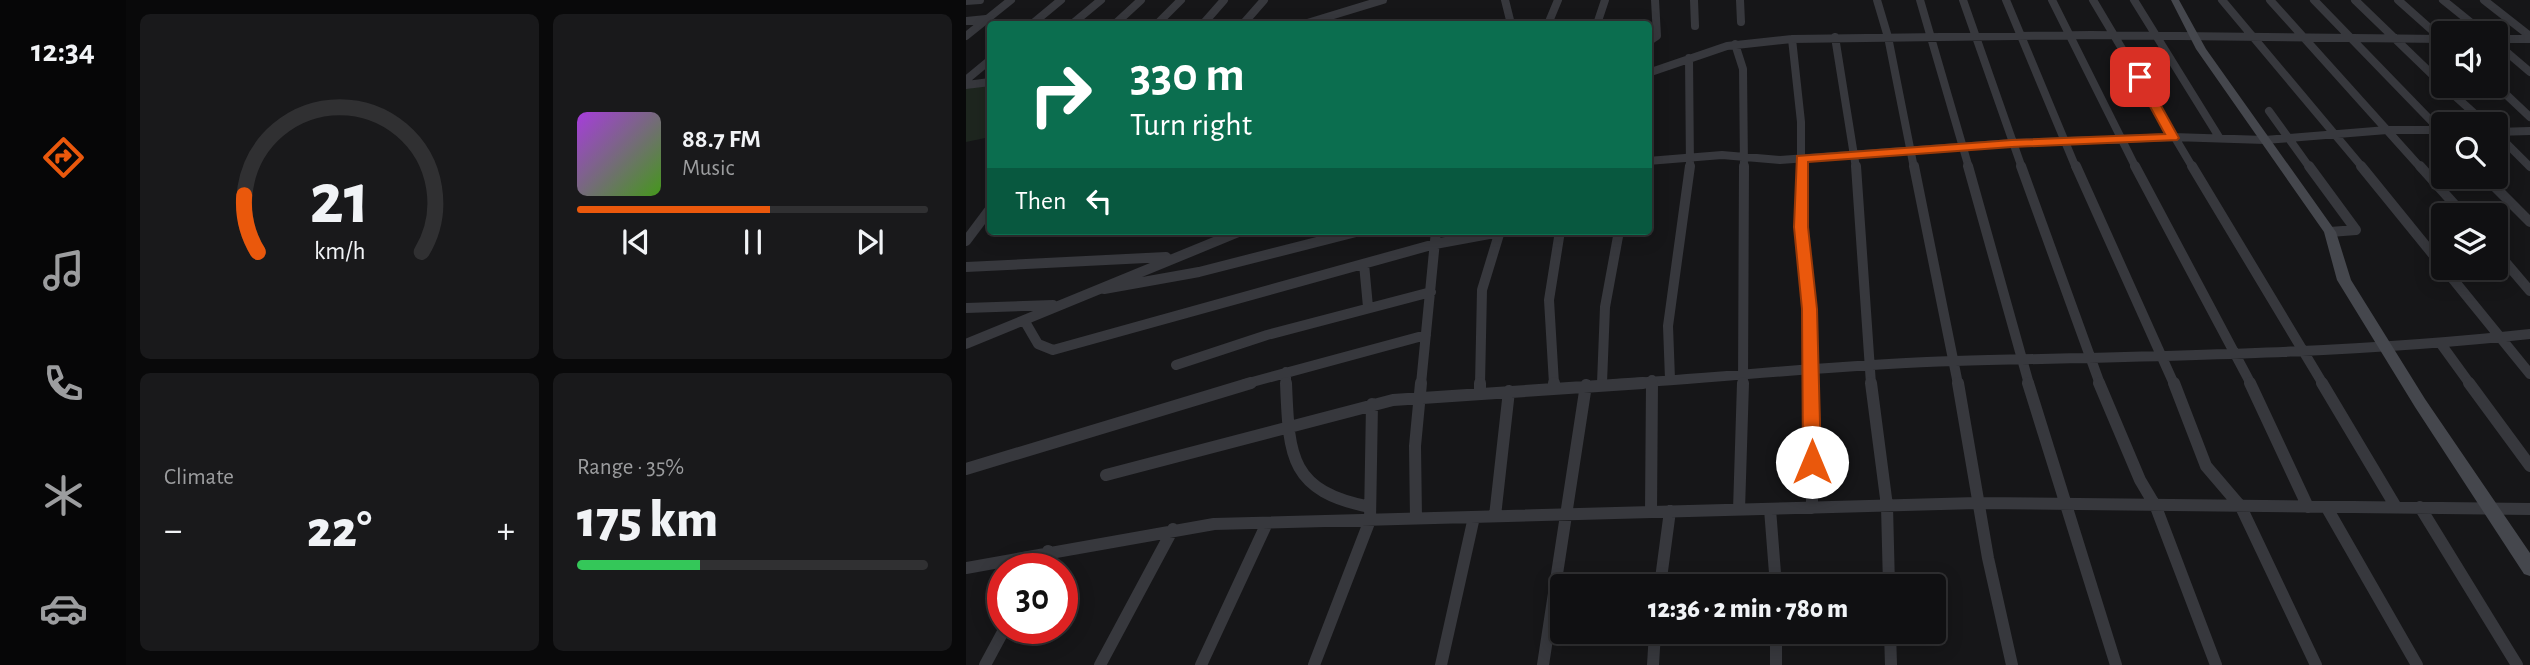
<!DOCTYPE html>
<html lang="en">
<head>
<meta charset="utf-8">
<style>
  body { margin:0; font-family:"Alegreya Sans",sans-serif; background:#19191b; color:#f1f3f6; height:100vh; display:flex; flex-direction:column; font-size:26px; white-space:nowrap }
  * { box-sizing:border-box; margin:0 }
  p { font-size:23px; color:#9c9d9f }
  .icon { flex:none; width:38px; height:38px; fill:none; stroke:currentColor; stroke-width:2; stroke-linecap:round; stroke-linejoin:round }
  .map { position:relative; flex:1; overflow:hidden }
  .panel { display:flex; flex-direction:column; gap:14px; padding:14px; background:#09090a; width:840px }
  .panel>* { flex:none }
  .banner { position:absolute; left:21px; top:21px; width:665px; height:214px; border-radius:7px; box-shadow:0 4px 18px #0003,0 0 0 2px #303032; background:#0b6e4f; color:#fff; overflow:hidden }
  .controls { position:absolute; left:1465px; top:21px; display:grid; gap:14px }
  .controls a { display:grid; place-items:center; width:77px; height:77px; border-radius:7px; background:#101012; box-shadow:0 4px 18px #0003,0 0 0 2px #303032; font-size:35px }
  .speed { position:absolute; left:21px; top:553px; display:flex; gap:14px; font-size:35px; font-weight:700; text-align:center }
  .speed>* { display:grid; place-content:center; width:91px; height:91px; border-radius:50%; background:#101012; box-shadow:0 4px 18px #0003,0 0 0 2px #303032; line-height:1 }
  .speed .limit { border:10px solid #d22; background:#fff; color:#111 }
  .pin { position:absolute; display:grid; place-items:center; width:60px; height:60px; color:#fff; margin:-30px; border-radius:14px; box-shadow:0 4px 10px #0006 }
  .me { position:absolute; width:77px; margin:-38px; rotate:0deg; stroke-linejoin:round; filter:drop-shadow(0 0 5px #0008) }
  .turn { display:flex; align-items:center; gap:24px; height:147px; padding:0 28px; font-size:32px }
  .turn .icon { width:91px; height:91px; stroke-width:2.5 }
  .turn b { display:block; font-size:49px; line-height:60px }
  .then { display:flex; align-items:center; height:66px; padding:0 28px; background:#0003; gap:14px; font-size:26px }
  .big { font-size:52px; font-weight:800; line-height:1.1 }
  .panel .tile { flex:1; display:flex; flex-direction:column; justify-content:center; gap:10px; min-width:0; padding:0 24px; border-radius:10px; background:#19191b }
  .panel .dial { align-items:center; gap:0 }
  .dial svg { height:182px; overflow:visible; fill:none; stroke:#303032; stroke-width:7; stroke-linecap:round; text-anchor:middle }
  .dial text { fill:#f1f3f6; stroke:none }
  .song { display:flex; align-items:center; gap:21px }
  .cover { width:84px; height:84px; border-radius:10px; background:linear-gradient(135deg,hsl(280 70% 55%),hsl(100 70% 35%)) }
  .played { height:7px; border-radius:4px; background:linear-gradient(90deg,#ea580c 55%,#303032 55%) }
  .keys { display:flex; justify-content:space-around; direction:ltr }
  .heat { display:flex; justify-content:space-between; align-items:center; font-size:38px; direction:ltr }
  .charge { height:10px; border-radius:5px; background:linear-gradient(90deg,#34c759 35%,#303032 0) }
  .panel .tiles { flex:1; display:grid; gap:14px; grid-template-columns:repeat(2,1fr) }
  .trip { position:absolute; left:584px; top:574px; width:396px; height:70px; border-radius:7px; background:#101012; box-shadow:0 4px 18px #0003,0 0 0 2px #303032; font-weight:800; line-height:70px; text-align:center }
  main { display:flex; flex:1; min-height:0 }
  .dock { display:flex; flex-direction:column; width:126px; justify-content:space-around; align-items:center; background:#060607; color:#9c9d9f }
  .dock .icon { width:49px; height:49px }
  .dock .selected { color:#ea580c }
  .dock b { font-size:32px; color:#f1f3f6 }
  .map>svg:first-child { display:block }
  .green { fill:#1e261f }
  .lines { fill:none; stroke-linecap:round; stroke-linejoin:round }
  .street-far2 { stroke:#37383d; stroke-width:8 }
  .street-far1 { stroke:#37383d; stroke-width:10 }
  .street { stroke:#37383d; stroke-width:12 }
  .secondary { fill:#45474d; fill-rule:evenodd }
  .route { fill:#ea580c; stroke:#983908; stroke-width:2 }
</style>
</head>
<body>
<main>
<nav class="dock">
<b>12:34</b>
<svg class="icon selected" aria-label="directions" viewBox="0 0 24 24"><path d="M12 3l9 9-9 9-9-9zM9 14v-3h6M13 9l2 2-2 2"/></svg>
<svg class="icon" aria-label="music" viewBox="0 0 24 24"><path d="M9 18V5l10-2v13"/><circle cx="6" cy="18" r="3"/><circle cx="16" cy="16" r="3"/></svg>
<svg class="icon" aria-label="phone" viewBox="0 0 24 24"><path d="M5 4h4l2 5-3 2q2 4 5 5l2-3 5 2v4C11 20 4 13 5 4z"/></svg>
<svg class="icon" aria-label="climate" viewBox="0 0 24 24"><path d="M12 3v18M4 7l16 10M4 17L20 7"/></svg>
<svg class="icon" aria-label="car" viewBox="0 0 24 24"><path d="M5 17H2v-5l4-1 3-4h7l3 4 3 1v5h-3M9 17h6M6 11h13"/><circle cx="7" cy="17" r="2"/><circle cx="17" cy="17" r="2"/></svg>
</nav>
<section class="panel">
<div class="tiles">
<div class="tile dial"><svg viewBox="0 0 100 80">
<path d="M14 69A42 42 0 1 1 86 69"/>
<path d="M14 69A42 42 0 0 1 8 44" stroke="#ea580c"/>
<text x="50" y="56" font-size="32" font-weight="700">21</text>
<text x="50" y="72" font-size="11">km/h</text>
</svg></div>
<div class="tile">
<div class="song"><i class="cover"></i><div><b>88.7 FM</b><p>Music</p></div></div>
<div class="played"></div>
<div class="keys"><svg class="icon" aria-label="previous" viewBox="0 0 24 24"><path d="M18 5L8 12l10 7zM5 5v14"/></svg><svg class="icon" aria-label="pause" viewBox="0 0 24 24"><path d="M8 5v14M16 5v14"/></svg><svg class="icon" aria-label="next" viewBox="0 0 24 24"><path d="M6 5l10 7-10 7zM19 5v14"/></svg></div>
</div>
<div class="tile"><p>Climate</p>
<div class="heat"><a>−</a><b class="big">22°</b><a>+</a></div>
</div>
<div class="tile"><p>Range · 35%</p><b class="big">175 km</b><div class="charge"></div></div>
</div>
</section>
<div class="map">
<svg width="1564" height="665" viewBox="0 0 1564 665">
  <rect width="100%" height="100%" fill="#161618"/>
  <path class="green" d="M 24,85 L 24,137 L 0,142 L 0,89 Z"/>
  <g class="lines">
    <path class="street-far2" d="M 539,0 L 545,24
      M 728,0 L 729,26
      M 774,0 L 775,22
      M 911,0 L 922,37 L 948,168
      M 954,0 L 1003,168
      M 997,0 L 1056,168
      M 1040,0 L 1110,168
      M 1086,0 L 1170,168
      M 1127,0 L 1227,168
      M 1168,0 L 1253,137
      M 1256,0 L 1397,168
      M 1304,0 L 1455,168
      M 1348,0 L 1475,131
      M 1389,0 L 1477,85
      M 1432,0 L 1477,40
      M 1477,0 L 1518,33
      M 1518,0 L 1564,36
      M 0,1 L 14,0
      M 0,21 L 20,19
      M 583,23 L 613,24
      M 66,24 L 95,0
      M 106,24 L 135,0
      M 149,24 L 175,0
      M 191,24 L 215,0
      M 237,24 L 258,0
      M 277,24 L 298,0
      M 338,24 L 417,0
      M 582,24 L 592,0
      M 631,24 L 639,0
      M 0,36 L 45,0
      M 869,37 L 890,168
      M 826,39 L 835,122 L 835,168
      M 1530,39 L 1564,39
      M 682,42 L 691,36 L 689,0
      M 1530,43 L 1564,72
      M 769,44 L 777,69 L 778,168
      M 723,58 L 724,168
      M 682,73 L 761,46 L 826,39 L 1125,35 L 1477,39
      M 0,80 L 24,60
      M 0,85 L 24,82
      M 1530,85 L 1564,117
      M 1478,86 L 1520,124
      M 1303,111 L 1344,168
      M 1530,132 L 1564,131
      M 1530,133 L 1564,167
      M 682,161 L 756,155 L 814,160 L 1046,143 L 1207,137 L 1299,140 L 1421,130 L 1477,130"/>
    <path class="street-far1" d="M 835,166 L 835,227 L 846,384
      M 890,166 L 905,384
      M 948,166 L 992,384
      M 1002,166 L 1063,384
      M 1055,166 L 1134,384
      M 1110,166 L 1208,384
      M 1169,166 L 1285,384
      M 1226,166 L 1357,384
      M 1343,166 L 1390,230 L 1364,232
      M 1395,166 L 1564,374
      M 1454,166 L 1498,215
      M 1519,177 L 1564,222
      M 0,241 L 24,209
      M 1530,251 L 1564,291
      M 398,264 L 402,307
      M 0,267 L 200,257
      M 138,289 L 233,272 L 394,231
      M 0,308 L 87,305
      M 58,320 L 72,344 L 87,350 L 469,244 L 534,232
      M 0,344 L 275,231
      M 1475,344 L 1504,384
      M 210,365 L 301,335 L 465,292
      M 320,372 L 320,384
      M 704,379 L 702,326 L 724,166
      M 636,383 L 639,307 L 653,231
      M 279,384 L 460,335
      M 455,384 L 470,231
      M 514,384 L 516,290 L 534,231
      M 588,384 L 583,300 L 594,231
      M 651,384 C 764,377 877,364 989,361 C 1181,356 1373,355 1564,334
      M 686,384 L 686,380
      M 777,384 L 778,166"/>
    <path class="street" d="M 320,383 C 323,456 323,491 404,507
      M 588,383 L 588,388
      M 846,383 L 846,508
      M 905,383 L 921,506 L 923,586
      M 992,383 L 1022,558 L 1046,665
      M 1062,383 L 1150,665
      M 1133,383 L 1174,480 L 1190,507 L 1250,665
      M 1208,383 L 1240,466 L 1275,507 L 1350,665
      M 1284,383 L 1342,507
      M 1356,383 L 1430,507
      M 1503,383 L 1564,466
      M 514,393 L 514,383
      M 0,469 L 285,383
      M 140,475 L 427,400 L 677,383
      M 1454,507 L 1551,665
      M 1361,508 L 1451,665
      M 804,509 L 810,586
      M 773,510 L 777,383
      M 685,512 L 686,383
      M 529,516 L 543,391
      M 450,518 L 449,446 L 455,383
      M 0,568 L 248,524 L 1011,503 L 1564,509
      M 72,569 L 82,551
      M 694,586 L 704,511
      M 810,632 L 810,665
      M 924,632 L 925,665
      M 19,665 L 39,628
      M 134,665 L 207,529
      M 235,665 L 301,523
      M 348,665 L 404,520 L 406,404
      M 475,665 L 508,517
      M 577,665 L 620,385
      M 687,665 L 689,632"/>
    <path class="secondary" d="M 1205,0 L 1213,0 L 1240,49 L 1370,232 L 1385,280 L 1459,399 L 1564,553 L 1564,576 L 1558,574 L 1449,407 L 1371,280 L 1358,232 L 1230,49 Z"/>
  </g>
  <path class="route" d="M 1174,74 L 1179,77 L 1213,138 L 1211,140 L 1046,147 L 842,162 L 842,227 L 851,309 L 855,462 L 853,467 L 840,467 L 837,462 L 836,309 L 828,227 L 831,156 L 1046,140 L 1199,134 L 1168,77 Z"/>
</svg>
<div class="controls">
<a><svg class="icon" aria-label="sound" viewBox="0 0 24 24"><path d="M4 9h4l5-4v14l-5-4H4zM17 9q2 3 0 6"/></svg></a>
<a><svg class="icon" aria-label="search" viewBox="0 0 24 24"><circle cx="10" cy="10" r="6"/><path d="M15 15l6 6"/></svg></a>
<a><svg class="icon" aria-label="layers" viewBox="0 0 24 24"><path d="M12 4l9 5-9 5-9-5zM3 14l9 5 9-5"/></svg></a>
</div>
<div class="speed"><div class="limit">30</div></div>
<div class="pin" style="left:1174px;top:77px;background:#d93025"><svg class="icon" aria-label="arrive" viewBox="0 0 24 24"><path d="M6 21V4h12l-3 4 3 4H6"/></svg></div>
<svg class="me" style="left:846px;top:462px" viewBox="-20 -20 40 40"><circle r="19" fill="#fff"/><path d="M0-13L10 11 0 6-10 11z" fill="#ea580c"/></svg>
<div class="trip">12:36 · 2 min · 780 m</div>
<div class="banner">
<div class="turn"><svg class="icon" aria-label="right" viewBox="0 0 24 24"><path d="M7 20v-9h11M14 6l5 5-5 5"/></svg><div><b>330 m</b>Turn right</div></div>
<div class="then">Then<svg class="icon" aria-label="left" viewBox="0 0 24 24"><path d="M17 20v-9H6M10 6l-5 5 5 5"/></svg></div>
</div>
</div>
</main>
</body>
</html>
